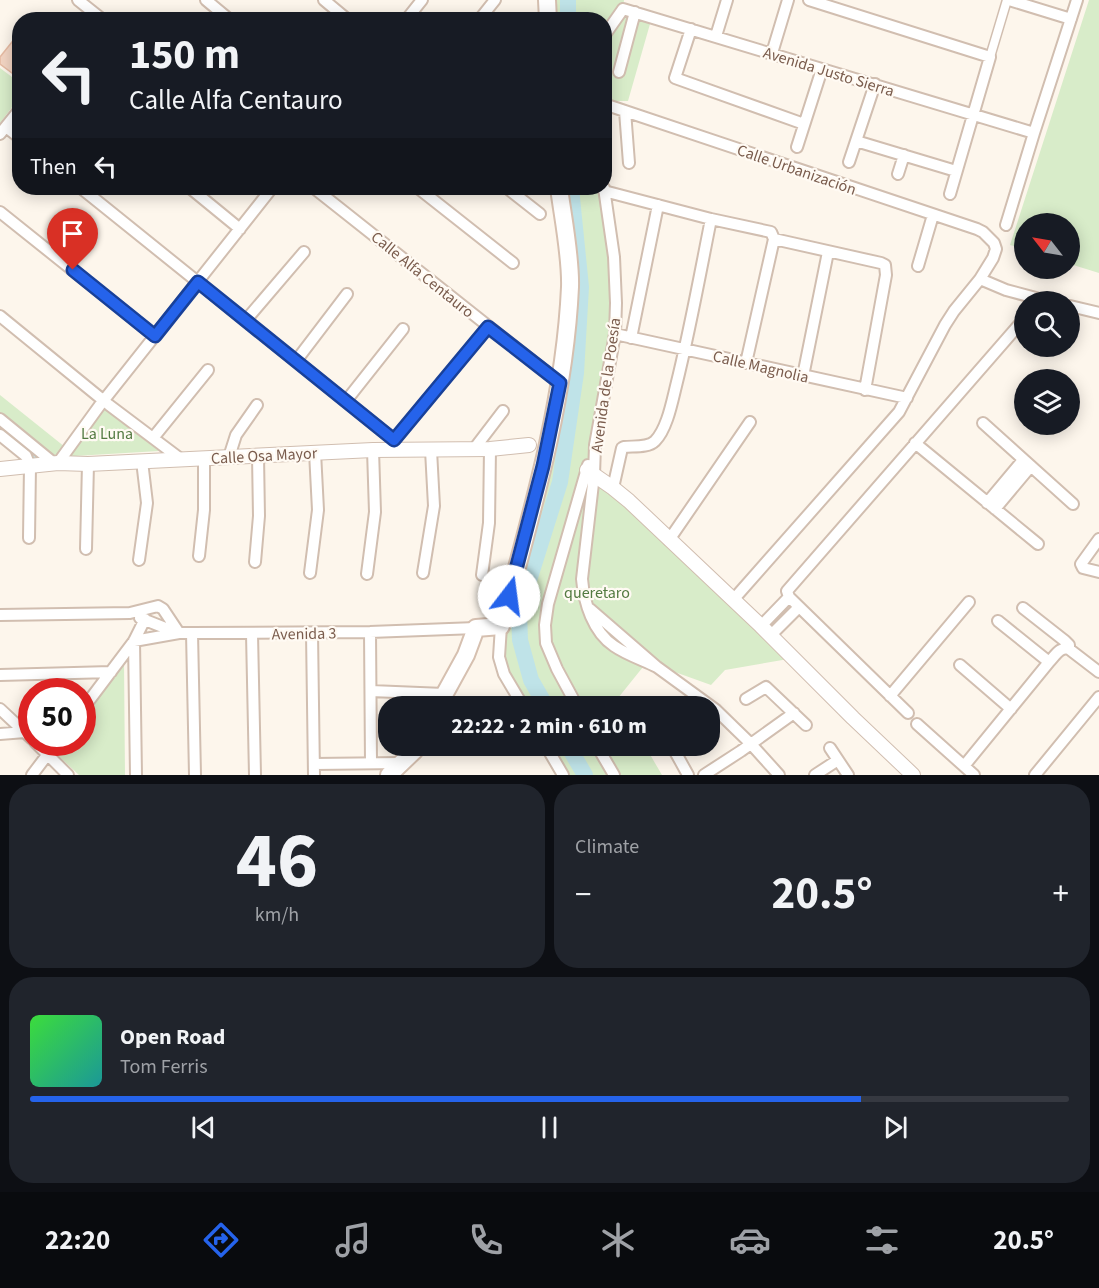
<!DOCTYPE html>
<html lang="en">
<head>
<meta charset="utf-8">
<style>
  body { margin:0; font-family:"Source Sans 3",sans-serif; background:#20242c; color:#f1f3f6; height:100vh; display:flex; flex-direction:column; font-size:22px; white-space:nowrap }
  * { box-sizing:border-box; margin:0 }
  p { font-size:20px; color:#9ea1a6 }
  .icon { flex:none; width:33px; height:33px; fill:none; stroke:currentColor; stroke-width:2; stroke-linecap:round; stroke-linejoin:round }
  .map { position:relative; height:775px; overflow:hidden }
  .panel { display:flex; flex-direction:column; gap:9px; padding:9px; background:#0d0f14; flex:1 }
  .panel>* { flex:none }
  .guide { position:absolute; left:12px; top:12px; width:600px; height:183px; border-radius:24px; box-shadow:0 3px 15px #0003; background:#171b24; color:#f1f3f6; overflow:hidden }
  .needle { width:39px; rotate:301deg }
  .buttons { position:absolute; left:1014px; top:213px; display:grid; gap:12px }
  .buttons a { display:grid; place-items:center; width:66px; height:66px; border-radius:50%; background:#171b24; box-shadow:0 3px 15px #0003; font-size:30px }
  .speed { position:absolute; left:18px; top:678px; display:flex; gap:12px; font-size:30px; font-weight:700; text-align:center }
  .speed>* { display:grid; place-content:center; width:78px; height:78px; border-radius:50%; background:#171b24; box-shadow:0 3px 15px #0003; line-height:1 }
  .speed .limit { border:9px solid #d22; background:#fff; color:#111 }
  .pin { position:absolute; display:grid; place-items:center; width:51px; height:51px; color:#fff; margin:-62px -26px; border-radius:50% 50% 50% 0; rotate:-45deg; box-shadow:0 0 6px #0007 }
  .pin .icon { rotate:45deg }
  .me { position:absolute; width:66px; margin:-33px; rotate:15deg; stroke-linejoin:round; filter:drop-shadow(0 0 4px #0008) }
  .turn { display:flex; align-items:center; gap:21px; height:126px; padding:0 18px; font-size:27px }
  .turn .icon { width:78px; height:78px; stroke-width:2.5 }
  .turn b { display:block; font-size:42px; line-height:51px }
  .then { display:flex; align-items:center; height:57px; padding:0 18px; background:#0003; gap:12px; font-size:22px }
  .big { font-size:45px; font-weight:700; line-height:1.1 }
  .panel .tile { flex:1; display:flex; flex-direction:column; justify-content:center; gap:9px; min-width:0; padding:0 21px; border-radius:24px; background:#20242c }
  .panel .dial { align-items:center; gap:0 }
  .dial b { font-size:78px; line-height:1 }
  .song { display:flex; align-items:center; gap:18px }
  .cover { width:72px; height:72px; border-radius:9px; background:linear-gradient(135deg,hsl(120 70% 55%),hsl(180 70% 35%)) }
  .played { height:6px; border-radius:3px; background:linear-gradient(90deg,#2563eb 80%,#363941 80%) }
  .keys { display:flex; justify-content:space-around; direction:ltr }
  .heat { display:flex; justify-content:space-between; align-items:center; font-size:33px; direction:ltr }
  .panel .tiles { flex:1; display:grid; gap:9px; grid-template-columns:1fr 1fr }
  .tile:last-child { grid-column:span 2 }
  .trip { position:absolute; left:378px; top:696px; width:342px; height:60px; border-radius:24px; background:#171b24; box-shadow:0 3px 15px #0003; font-weight:700; line-height:60px; text-align:center }
  .dock { display:flex; height:96px; justify-content:space-around; align-items:center; background:#090b0e; color:#9ea1a6 }
  .dock .icon { width:42px; height:42px }
  .dock .on { color:#2563eb }
  .dock b { font-size:27px; color:#f1f3f6 }
  .map>svg:first-child { display:block }
  .green { fill:#d8ecc9 }
  .lines { fill:none; stroke-linecap:round; stroke-linejoin:round }
  .river { stroke:#bfe3e8; stroke-width:16 }
  .building { fill:#f3d5c3; stroke:#e6bba3; stroke-width:1.5 }
  .pedestrian-casing { stroke:#d1beb0; stroke-width:11 }
  .minor-casing { stroke:#d1beb0; stroke-width:14 }
  .tertiary-casing { stroke:#d1beb0; stroke-width:16 }
  .secondary-casing { stroke:#d6c0b0; stroke-width:20 }
  .pedestrian { stroke:#fff; stroke-width:8 }
  .minor { stroke:#fff; stroke-width:10 }
  .tertiary { stroke:#fff; stroke-width:14 }
  .secondary { stroke:#fff; stroke-width:16 }
  .route-casing { stroke:#184099; stroke-width:15 }
  .route { stroke:#2563eb; stroke-width:10 }
  .labels { text-anchor:middle; stroke-width:4.5; stroke-linejoin:round; paint-order:stroke }
  .street-label { font-size:16px; fill:#7a5c4d; stroke:#fffaf3 }
  .park-label { font-size:16px; fill:#537a41; stroke:#fffaf3 }
</style>
</head>
<body>
<div class="map">
<svg width="1099" height="775" viewBox="0 0 1099 775">
  <rect width="100%" height="100%" fill="#fdf6ec"/>
  <path class="green" d="M 545,0 L 624,0 L 623,9 L 652,17 L 628,101 L 605,101 L 604,20 L 543,20 Z
    M 1089,0 L 1099,0 L 1099,273 L 1070,264 L 1070,224 L 1024,224 L 1024,249 L 1010,245 Z
    M 0,68 L 20,83 L 19,98 L 0,123 Z
    M 557,188 L 604,188 L 615,334 L 594,475 L 794,658 L 725,670 L 711,685 L 647,662 L 618,698 L 623,706 L 523,706 L 504,674 L 503,618 L 543,466 L 570,286 Z
    M 0,395 L 70,451 L 103,408 L 159,451 L 58,457 L 31,455 L 0,432 Z
    M 124,661 L 125,775 L 79,775 L 50,748 L 66,743 L 82,742 L 83,722 Z
    M 546,746 L 645,746 L 662,775 L 563,775 Z"/>
  <g class="lines">
    <path class="river" d="M 568,0 L 568,20
      M 0,428 L 33,454
      M 546,706 L 531,680 L 520,640 L 519,612 L 560,482 L 576,373 L 581,287 L 571,188
      M 568,746 L 585,775"/>
  </g>
  <path class="building" d="M 20,32 L 20,79 L 0,64 L 0,57 Z"/>
  <g class="lines">
    <g class="pedestrian-casing">
      <path id="pedestrian" d="M 990,57 L 1007,0"/>
    </g>
    <g class="minor-casing">
      <path id="minor" d="M 78,0 L 103,20
        M 206,0 L 230,20
        M 324,0 L 348,20
        M 809,0 L 990,57 L 950,194
        M 1009,0 L 1071,19
        M 623,9 L 1034,133
        M 406,20 L 422,0
        M 479,20 L 495,0
        M 691,29 L 675,78 L 804,124
        M 604,36 L 623,9
        M 716,36 L 727,0
        M 772,53 L 788,0
        M 619,72 L 635,12
        M 604,104 L 977,229 L 983,232 L 994,243 L 996,249 L 993,258 L 980,279 L 954,311 L 945,325 L 899,412 L 733,600
        M 625,111 L 629,163
        M 6,127 L 20,138
        M 0,134 L 20,109
        M 856,141 L 956,171
        M 797,147 L 822,69
        M 849,162 L 875,84
        M 898,174 L 904,155
        M 81,188 L 394,440
        M 190,188 L 240,229
        M 314,188 L 560,383
        M 418,188 L 513,263
        M 507,188 L 540,214
        M 604,188 L 614,257 L 616,303 L 615,334 L 595,445 L 594,475 L 582,579 C 584,603 593,632 614,646 C 627,655 643,660 657,667
        M 604,191 L 711,219 L 771,232 L 774,239 L 746,363
        M 0,212 L 155,336
        M 1006,225 L 1034,133 L 1077,0
        M 774,239 L 881,263 L 885,265 L 886,275 L 865,390
        M 918,266 L 933,215
        M 980,279 L 1006,290 L 1051,302
        M 1070,306 L 1099,313
        M 0,316 L 109,405 L 182,460
        M 246,320 L 304,252
        M 615,334 L 907,398
        M 631,338 L 658,205
        M 296,361 L 347,294
        M 803,376 L 828,252
        M 346,401 L 403,329
        M 0,419 L 55,464
        M 983,423 L 1073,504
        M 0,435 L 26,456 L 30,466 L 29,538
        M 153,438 L 208,370
        M 394,440 L 488,327
        M 915,443 L 1038,544
        M 474,449 L 503,411
        M 229,457 L 236,435 L 257,405
        M 58,463 L 100,405 L 272,188
        M 613,488 L 622,448 L 624,447 C 634,446 648,448 655,441 C 667,429 672,402 676,386 C 690,330 700,274 711,219
        M 987,503 L 1023,460
        M 995,509 L 1031,466
        M 1099,539 L 1081,564 L 1083,568 L 1099,572
        M 669,540 L 750,422
        M 86,549 L 88,464
        M 199,556 L 204,510 L 204,459
        M 139,560 L 147,503 L 142,461
        M 255,562 L 259,516 L 258,456
        M 310,573 L 318,510 L 315,452
        M 423,573 L 434,506 L 431,450
        M 367,574 L 375,512 L 373,450
        M 482,575 L 489,523 L 490,449
        M 1023,608 L 1065,641 L 1069,645 L 1069,649
        M 590,609 L 657,667 L 716,710 L 751,744 L 779,775
        M 0,615 L 130,613 L 158,606 L 163,609 L 179,633
        M 140,618 L 178,633
        M 998,621 L 1049,662
        M 501,626 L 499,657 L 504,674 L 523,706
        M 761,626 L 789,597
        M 370,632 L 371,763
        M 192,633 L 195,775
        M 312,633 L 314,775
        M 252,634 L 255,775
        M 771,635 L 799,607
        M 960,665 L 1011,709
        M 0,675 L 111,672
        M 371,691 L 444,694
        M 890,696 L 969,602
        M 746,699 L 766,687 L 806,725
        M 577,706 L 557,669 L 546,643 L 545,625 L 548,604 L 588,465
        M 0,709 L 32,739
        M 82,710 L 134,641 L 145,619
        M 908,713 L 789,597 L 787,591 L 1024,319
        M 917,724 L 974,775
        M 0,734 L 25,732
        M 35,742 L 68,775
        M 546,746 L 563,775
        M 597,746 L 614,775
        M 672,746 L 688,775
        M 830,748 L 848,775
        M 314,764 L 401,763
        M 964,766 L 1049,662 C 1055,656 1060,646 1069,649 L 1099,672
        M 32,775 L 57,742
        M 136,775 L 134,641 L 179,633 L 192,633 L 370,632 L 476,628
        M 704,775 L 741,751 L 794,713
        M 815,775 L 838,760
        M 1035,775 L 1099,697"/>
    </g>
    <g class="tertiary-casing">
      <path id="tertiary" d="M 0,469 L 58,463 L 88,464 L 373,450 L 490,449 L 529,445
        M 587,470 L 613,488 L 629,501 L 761,626 L 853,718 L 913,775"/>
    </g>
    <g class="secondary-casing">
      <path id="secondary" d="M 547,0 L 548,20
        M 438,706 L 466,655 L 476,628 L 501,626 C 531,516 565,401 570,287 C 571,257 563,218 559,188
        M 389,775 L 414,751 L 418,746"/>
    </g>
    <use href="#pedestrian" class="pedestrian"/>
    <use href="#minor" class="minor"/>
    <use href="#tertiary" class="tertiary"/>
    <use href="#secondary" class="secondary"/>
  </g>
  <g class="lines">
    <g class="route-casing">
      <path id="route" d="M 73,270 L 155,336 L 198,282 L 394,440 L 488,327 L 560,383 L 543,466 L 509,596"/>
    </g>
    <use href="#route" class="route"/>
  </g>
  <g class="labels">
    <g class="street-label">
      <text transform="translate(829 71) rotate(17)" y="6">Avenida Justo Sierra</text>
      <text transform="translate(797 169) rotate(19)" y="6">Calle Urbanización</text>
      <text transform="translate(423 274) rotate(39)" y="6">Calle Alfa Centauro</text>
      <text transform="translate(761 366) rotate(13)" y="6">Calle Magnolia</text>
      <text transform="translate(605 385) rotate(-82)" y="6">Avenida de la Poesía</text>
      <text transform="translate(264 455) rotate(-3)" y="6">Calle Osa Mayor</text>
      <text transform="translate(304 633) rotate(-1)" y="6">Avenida 3</text>
    </g>
    <g class="park-label">
      <text x="107" y="439">La Luna</text>
      <text x="597" y="598">queretaro</text>
    </g>
  </g>
</svg>
<div class="buttons">
<a><svg class="needle" viewBox="-14 -14 28 28"><path d="M0-13l5 13h-10z" fill="#e53935"/><path d="M0 13l5-13h-10z" fill="#9ea1a6"/></svg></a>
<a><svg class="icon" aria-label="search" viewBox="0 0 24 24"><circle cx="10" cy="10" r="6"/><path d="M15 15l6 6"/></svg></a>
<a><svg class="icon" aria-label="layers" viewBox="0 0 24 24"><path d="M12 4l9 5-9 5-9-5zM3 14l9 5 9-5"/></svg></a>
</div>
<div class="speed"><div class="limit">50</div></div>
<div class="pin" style="left:73px;top:270px;background:#d93025"><svg class="icon" aria-label="arrive" viewBox="0 0 24 24"><path d="M6 21V4h12l-3 4 3 4H6"/></svg></div>
<svg class="me" style="left:509px;top:596px" viewBox="-20 -20 40 40"><circle r="19" fill="#fff"/><path d="M0-13L10 11 0 6-10 11z" fill="#2563eb"/></svg>
<div class="trip">22:22 · 2 min · 610 m</div>
<div class="guide">
<div class="turn"><svg class="icon" aria-label="left" viewBox="0 0 24 24"><path d="M17 20v-9H6M10 6l-5 5 5 5"/></svg><div><b>150 m</b>Calle Alfa Centauro</div></div>
<div class="then">Then<svg class="icon" aria-label="left" viewBox="0 0 24 24"><path d="M17 20v-9H6M10 6l-5 5 5 5"/></svg></div>
</div>
</div>
<section class="panel">
<div class="tiles">
<div class="tile dial"><b>46</b><p>km/h</p></div>
<div class="tile"><p>Climate</p>
<div class="heat"><a>−</a><b class="big">20.5°</b><a>+</a></div>
</div>
<div class="tile">
<div class="song"><i class="cover"></i><div><b>Open Road</b><p>Tom Ferris</p></div></div>
<div class="played"></div>
<div class="keys"><svg class="icon" aria-label="previous" viewBox="0 0 24 24"><path d="M18 5L8 12l10 7zM5 5v14"/></svg><svg class="icon" aria-label="pause" viewBox="0 0 24 24"><path d="M8 5v14M16 5v14"/></svg><svg class="icon" aria-label="next" viewBox="0 0 24 24"><path d="M6 5l10 7-10 7zM19 5v14"/></svg></div>
</div>
</div>
</section>
<nav class="dock">
<b>22:20</b>
<svg class="icon on" aria-label="directions" viewBox="0 0 24 24"><path d="M12 3l9 9-9 9-9-9zM9 14v-3h6M13 9l2 2-2 2"/></svg>
<svg class="icon" aria-label="music" viewBox="0 0 24 24"><path d="M9 18V5l10-2v13"/><circle cx="6" cy="18" r="3"/><circle cx="16" cy="16" r="3"/></svg>
<svg class="icon" aria-label="phone" viewBox="0 0 24 24"><path d="M5 4h4l2 5-3 2q2 4 5 5l2-3 5 2v4C11 20 4 13 5 4z"/></svg>
<svg class="icon" aria-label="climate" viewBox="0 0 24 24"><path d="M12 3v18M4 7l16 10M4 17L20 7"/></svg>
<svg class="icon" aria-label="car" viewBox="0 0 24 24"><path d="M5 17H2v-5l4-1 3-4h7l3 4 3 1v5h-3M9 17h6M6 11h13"/><circle cx="7" cy="17" r="2"/><circle cx="17" cy="17" r="2"/></svg>
<svg class="icon" aria-label="filters" viewBox="0 0 24 24"><path d="M4 7h16M4 17h16"/><circle cx="9" cy="7" r="2"/><circle cx="15" cy="17" r="2"/></svg>
<b>20.5°</b>
</nav>
</body>
</html>
